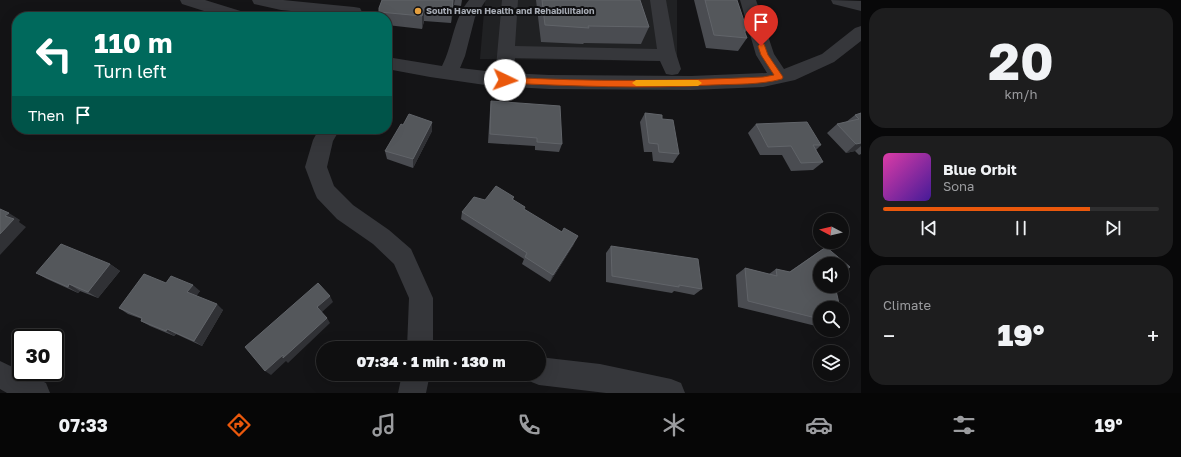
<!DOCTYPE html>
<html lang="en">
<head>
<meta charset="utf-8">
<style>
  body { margin:0; font-family:"Golos Text",sans-serif; background:#1d1d1e; color:#f1f3f6; height:100vh; display:flex; flex-direction:column; font-size:15px; white-space:nowrap }
  * { box-sizing:border-box; margin:0 }
  p { font-size:13px; color:#9b9c9f }
  .icon { flex:none; width:22px; height:22px; fill:none; stroke:currentColor; stroke-width:2; stroke-linecap:round; stroke-linejoin:round }
  .map { position:relative; flex:1; overflow:hidden }
  .panel { display:flex; flex-direction:column; gap:8px; padding:8px; background:#080809; width:320px }
  .panel>* { flex:none }
  .guide { position:absolute; left:12px; top:12px; width:380px; height:122px; border-radius:16px; box-shadow:0 4px 16px #0002,0 0 0 1px #2f2f30; background:#00695c; color:#fff; overflow:hidden }
  .needle { width:26px; rotate:277deg }
  .tools { position:absolute; left:813px; top:213px; display:grid; gap:8px }
  .tools a { display:grid; place-items:center; width:36px; height:36px; border-radius:50%; background:#0f0f10; box-shadow:0 4px 16px #0002,0 0 0 1px #2f2f30; font-size:20px }
  .speed { position:absolute; left:12px; top:329px; display:flex; gap:8px; font-size:20px; font-weight:700; text-align:center }
  .speed>* { display:grid; place-content:center; width:52px; height:52px; border-radius:50%; background:#0f0f10; box-shadow:0 4px 16px #0002,0 0 0 1px #2f2f30; line-height:1 }
  .speed .limit { border:2px solid #111; border-radius:6px; background:#fff; color:#111 }
  .pin { position:absolute; display:grid; place-items:center; width:34px; height:34px; color:#fff; margin:-41px -17px; border-radius:50% 50% 50% 0; rotate:-45deg; box-shadow:0 0 4px #0007 }
  .pin .icon { rotate:45deg }
  .me { position:absolute; width:44px; margin:-22px; rotate:93deg; stroke-linejoin:round; filter:drop-shadow(0 0 3px #0008) }
  .turn { display:flex; align-items:center; gap:14px; height:84px; padding:0 16px; font-size:18px }
  .turn .icon { width:52px; height:52px; stroke-width:2.5 }
  .turn b { display:block; font-size:28px; line-height:34px }
  .then { display:flex; align-items:center; height:38px; padding:0 16px; background:#0003; gap:8px; font-size:15px }
  .big { font-size:30px; font-weight:800; line-height:1.1 }
  .panel .tile { flex:1; display:flex; flex-direction:column; justify-content:center; gap:6px; min-width:0; padding:0 14px; border-radius:16px; background:#1d1d1e }
  .panel .dial { align-items:center; gap:0 }
  .dial b { font-size:52px; line-height:1 }
  .song { display:flex; align-items:center; gap:12px }
  .cover { width:48px; height:48px; border-radius:6px; background:linear-gradient(135deg,hsl(320 70% 55%),hsl(260 70% 35%)) }
  .played { height:4px; border-radius:2px; background:linear-gradient(90deg,#ea580c 75%,#2f2f30 75%) }
  .keys { display:flex; justify-content:space-around; direction:ltr }
  .heat { display:flex; justify-content:space-between; align-items:center; font-size:22px; direction:ltr }
  .trip { position:absolute; left:316px; top:341px; width:230px; height:40px; border-radius:20px; background:#0f0f10; box-shadow:0 4px 16px #0002,0 0 0 1px #2f2f30; font-weight:800; line-height:40px; text-align:center }
  .tab-bar { display:flex; height:64px; justify-content:space-around; align-items:center; background:#060606; color:#9b9c9f }
  .tab-bar .icon { width:28px; height:28px }
  .tab-bar .current { color:#ea580c }
  .tab-bar b { font-size:18px; color:#f1f3f6 }
  main { display:flex; flex:1; min-height:0 }
  .map>svg:first-child { display:block }
  .built { fill:#202123 }
  .lines { fill:none; stroke-linecap:round; stroke-linejoin:round }
  .minor { fill:#36373b; fill-rule:evenodd }
  .wall { fill:#4a4c51 }
  .shaded-wall { fill:#303135 }
  .building { fill:#54575b; stroke:#616469 }
  .route { fill:#ea580c; stroke:#983908 }
  .slow { fill:#f59e0b }
  .poi-dot { fill:#e49f3e; stroke:#0f0f11; stroke-width:1.5 }
  .labels { text-anchor:middle; stroke-width:4; stroke-linejoin:round; paint-order:stroke }
  .far-poi-label { font-size:9px; font-weight:bold; fill:#a7acb5; stroke:#0f0f11; text-anchor:start }
</style>
</head>
<body>
<main>
<div class="map">
<svg width="861" height="393" viewBox="0 0 861 393">
  <rect width="100%" height="100%" fill="#141416"/>
  <path class="built" d="M 485,0 L 677,0 L 677,61 L 480,59 Z"/>
  <g class="lines">
    <path class="minor" d="M 180,0 L 205,0 L 247,13 L 249,17 L 223,17 L 182,4 Z
      M 252,0 L 283,0 L 354,7 L 360,8 L 362,12 L 360,16 L 350,17 L 281,10 L 254,4 Z
      M 469,0 L 486,0 L 475,17 L 465,56 L 460,68 L 503,73 L 499,72 L 496,67 L 502,0 L 518,0 L 515,46 L 657,49 L 650,0 L 666,0 L 675,50 L 681,69 L 678,74 L 672,75 L 666,74 L 660,61 L 515,58 L 514,67 L 511,72 L 506,73 L 549,75 L 691,76 L 767,73 L 756,55 L 740,0 L 756,0 L 774,54 L 784,69 L 822,54 L 855,28 L 861,26 L 861,41 L 834,62 L 795,80 L 763,87 L 691,90 L 549,89 L 492,86 L 430,77 L 387,69 L 387,57 L 442,66 C 453,45 453,19 469,0 Z
      M 831,0 L 861,1 L 861,11 L 833,4 Z
      M 319,129 L 340,129 L 333,141 L 327,167 L 334,186 L 353,205 L 389,230 L 411,249 L 433,298 L 433,348 L 407,348 L 409,298 L 394,264 L 373,244 L 337,219 L 317,198 L 314,191 L 305,167 L 313,140 Z
      M 539,357 L 600,364 L 671,379 L 681,383 L 685,393 L 606,393 L 539,385 L 529,381 L 527,374 L 539,374 Z
      M 0,361 L 46,383 L 50,393 L 7,393 L 0,389 Z
      M 402,374 L 430,374 L 426,393 L 398,393 Z"/>
  </g>
  <path class="wall" d="M 382,0 L 462,0 L 461,6 L 454,5 L 451,23 L 424,21 L 422,29 L 387,25 L 387,17 L 380,17 L 379,8 Z
    M 536,0 L 640,0 L 649,27 L 641,44 L 584,43 L 583,44 L 541,42 Z
    M 694,0 L 737,0 L 747,30 L 745,33 L 747,38 L 738,51 L 706,48 Z
    M 491,101 L 562,144 L 559,152 L 535,150 L 535,146 L 488,143 L 490,110 Z
    M 645,113 L 662,119 L 679,154 L 673,163 L 653,161 L 652,152 L 644,152 L 640,122 Z
    M 861,113 L 861,154 L 859,155 L 855,151 L 846,153 L 827,133 L 837,124 L 846,122 L 855,115 Z
    M 432,122 L 432,131 L 413,168 L 387,159 L 385,151 L 403,125 Z
    M 756,124 L 821,145 L 816,150 L 823,162 L 813,170 L 791,171 L 782,155 L 760,155 L 748,133 Z
    M 231,129 L 255,129 L 251,135 Z
    M 514,197 L 513,200 L 524,209 L 574,244 L 550,282 L 522,264 L 524,259 L 461,219 L 462,212 L 485,200 Z
    M 611,246 L 702,289 L 694,295 L 674,291 L 672,293 L 606,282 L 606,253 Z
    M 826,247 L 820,264 L 820,327 L 738,307 L 736,275 L 745,268 L 769,274 L 776,269 L 789,272 L 815,254 Z
    M 110,264 L 120,271 L 98,298 L 80,291 L 78,293 L 47,279 L 36,273 Z
    M 166,283 L 200,291 L 196,296 L 223,310 L 202,346 L 176,334 L 174,336 L 150,326 L 141,321 L 142,319 L 128,314 L 119,308 Z"/>
  <path class="shaded-wall" d="M 453,0 L 455,0 L 454,5 L 451,23 L 452,10 Z
    M 424,7 L 424,21 L 422,29 L 422,16 Z
    M 432,122 L 432,131 L 413,168 L 413,159 Z
    M 248,129 L 255,129 L 251,135 Z
    M 861,143 L 861,146 L 855,151 L 846,153 L 856,144 Z
    M 9,213 L 20,220 L 19,222 L 26,227 L 0,255 L 0,234 L 5,216 Z
    M 578,236 L 574,244 L 550,282 L 553,275 Z
    M 110,264 L 120,271 L 98,298 L 88,292 Z
    M 69,284 L 80,291 L 78,293 L 68,287 Z
    M 193,285 L 200,291 L 195,298 L 187,292 Z
    M 330,296 L 333,302 L 321,313 L 317,307 Z
    M 217,304 L 223,310 L 202,346 L 194,341 Z
    M 327,318 L 330,323 L 288,363 L 286,361 L 271,375 L 265,371 Z
    M 167,329 L 176,334 L 174,336 L 166,331 Z"/>
  <path class="building" d="M 382,0 L 453,0 L 452,10 L 424,7 L 422,16 L 379,12 L 379,8 Z
    M 542,0 L 640,0 L 649,27 L 588,26 L 589,28 L 545,25 Z
    M 705,0 L 737,0 L 747,30 L 744,30 L 747,38 L 714,35 Z
    M 491,101 L 560,106 L 562,144 L 537,142 L 537,138 L 490,134 Z
    M 645,113 L 662,115 L 662,119 L 673,120 L 679,154 L 659,152 L 658,144 L 649,143 Z
    M 861,113 L 861,143 L 856,144 L 837,124 L 859,119 L 855,115 Z
    M 409,114 L 432,122 L 413,159 L 385,151 L 401,124 L 403,125 Z
    M 807,122 L 821,145 L 813,145 L 823,162 L 801,163 L 791,146 L 768,147 L 756,124 Z
    M 496,186 L 514,197 L 512,199 L 525,207 L 524,209 L 562,232 L 564,228 L 578,236 L 553,275 L 525,257 L 527,253 L 462,212 L 474,197 L 485,200 Z
    M 0,209 L 9,213 L 5,216 L 14,219 L 0,234 Z
    M 61,244 L 110,264 L 88,292 L 69,284 L 68,287 L 36,273 Z
    M 611,246 L 698,259 L 702,289 L 679,285 L 679,287 L 612,276 Z
    M 826,247 L 850,267 L 842,273 L 842,264 L 820,264 L 820,286 L 835,286 L 840,308 L 820,308 L 820,319 L 748,301 L 745,268 L 777,276 L 776,269 L 790,272 Z
    M 144,274 L 166,283 L 171,276 L 193,285 L 187,292 L 217,304 L 194,341 L 167,329 L 166,331 L 141,321 L 142,318 L 119,308 Z
    M 318,283 L 330,296 L 317,307 L 327,318 L 283,358 L 283,355 L 265,371 L 245,347 Z"/>
  <path class="route" d="M 761,43 L 764,44 L 768,55 L 783,77 L 782,79 C 760,85 735,84 712,85 C 643,89 573,86 505,83 L 501,80 L 505,77 C 591,82 677,81 763,77 L 774,75 L 761,55 L 758,46 Z"/>
  <path class="slow" d="M 636,80 L 698,80 L 702,83 L 698,86 L 636,86 L 632,83 Z"/>
  <circle class="poi-dot" cx="418" cy="11" r="4"/>
  <g class="labels">
    <g class="far-poi-label">
      <text x="426" y="14">South Haven Health and Rehabiliitaion</text>
    </g>
  </g>
</svg>
<div class="tools">
<a><svg class="needle" viewBox="-14 -14 28 28"><path d="M0-13l5 13h-10z" fill="#e53935"/><path d="M0 13l5-13h-10z" fill="#9b9c9f"/></svg></a>
<a><svg class="icon" aria-label="sound" viewBox="0 0 24 24"><path d="M4 9h4l5-4v14l-5-4H4zM17 9q2 3 0 6"/></svg></a>
<a><svg class="icon" aria-label="search" viewBox="0 0 24 24"><circle cx="10" cy="10" r="6"/><path d="M15 15l6 6"/></svg></a>
<a><svg class="icon" aria-label="layers" viewBox="0 0 24 24"><path d="M12 4l9 5-9 5-9-5zM3 14l9 5 9-5"/></svg></a>
</div>
<div class="speed"><div class="limit">30</div></div>
<div class="pin" style="left:761px;top:46px;background:#d93025"><svg class="icon" aria-label="arrive" viewBox="0 0 24 24"><path d="M6 21V4h12l-3 4 3 4H6"/></svg></div>
<svg class="me" style="left:505px;top:80px" viewBox="-20 -20 40 40"><circle r="19" fill="#fff"/><path d="M0-13L10 11 0 6-10 11z" fill="#ea580c"/></svg>
<div class="trip">07:34 · 1 min · 130 m</div>
<div class="guide">
<div class="turn"><svg class="icon" aria-label="left" viewBox="0 0 24 24"><path d="M17 20v-9H6M10 6l-5 5 5 5"/></svg><div><b>110 m</b>Turn left</div></div>
<div class="then">Then<svg class="icon" aria-label="arrive" viewBox="0 0 24 24"><path d="M6 21V4h12l-3 4 3 4H6"/></svg></div>
</div>
</div>
<section class="panel">
<div class="tile dial"><b>20</b><p>km/h</p></div>
<div class="tile">
<div class="song"><i class="cover"></i><div><b>Blue Orbit</b><p>Sona</p></div></div>
<div class="played"></div>
<div class="keys"><svg class="icon" aria-label="previous" viewBox="0 0 24 24"><path d="M18 5L8 12l10 7zM5 5v14"/></svg><svg class="icon" aria-label="pause" viewBox="0 0 24 24"><path d="M8 5v14M16 5v14"/></svg><svg class="icon" aria-label="next" viewBox="0 0 24 24"><path d="M6 5l10 7-10 7zM19 5v14"/></svg></div>
</div>
<div class="tile"><p>Climate</p>
<div class="heat"><a>−</a><b class="big">19°</b><a>+</a></div>
</div>
</section>
</main>
<nav class="tab-bar">
<b>07:33</b>
<svg class="icon current" aria-label="directions" viewBox="0 0 24 24"><path d="M12 3l9 9-9 9-9-9zM9 14v-3h6M13 9l2 2-2 2"/></svg>
<svg class="icon" aria-label="music" viewBox="0 0 24 24"><path d="M9 18V5l10-2v13"/><circle cx="6" cy="18" r="3"/><circle cx="16" cy="16" r="3"/></svg>
<svg class="icon" aria-label="phone" viewBox="0 0 24 24"><path d="M5 4h4l2 5-3 2q2 4 5 5l2-3 5 2v4C11 20 4 13 5 4z"/></svg>
<svg class="icon" aria-label="climate" viewBox="0 0 24 24"><path d="M12 3v18M4 7l16 10M4 17L20 7"/></svg>
<svg class="icon" aria-label="car" viewBox="0 0 24 24"><path d="M5 17H2v-5l4-1 3-4h7l3 4 3 1v5h-3M9 17h6M6 11h13"/><circle cx="7" cy="17" r="2"/><circle cx="17" cy="17" r="2"/></svg>
<svg class="icon" aria-label="filters" viewBox="0 0 24 24"><path d="M4 7h16M4 17h16"/><circle cx="9" cy="7" r="2"/><circle cx="15" cy="17" r="2"/></svg>
<b>19°</b>
</nav>
</body>
</html>
